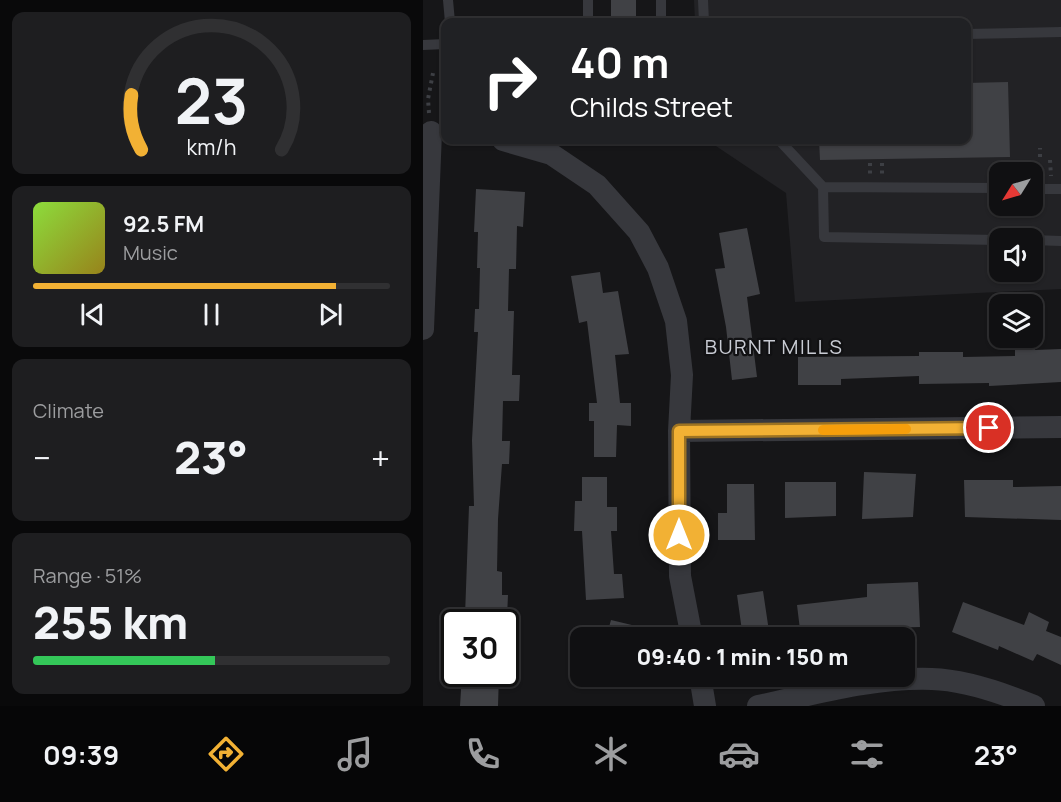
<!DOCTYPE html>
<html lang="en">
<head>
<meta charset="utf-8">
<style>
  body { margin:0; font-family:Manrope,sans-serif; background:#1e1e20; color:#f1f3f6; height:100vh; display:flex; flex-direction:column; font-size:22px; white-space:nowrap }
  * { box-sizing:border-box; margin:0 }
  p { font-size:20px; color:#9c9d9f }
  .icon { flex:none; width:33px; height:33px; fill:none; stroke:currentColor; stroke-width:2; stroke-linecap:round; stroke-linejoin:round }
  .map { position:relative; flex:1; overflow:hidden }
  .side { display:flex; flex-direction:column; gap:12px; padding:12px; background:#09090a; width:423px }
  .side>* { flex:none }
  .banner { position:absolute; left:18px; top:18px; width:530px; height:126px; border-radius:12px; box-shadow:0 2px 4px #0004,0 0 0 2px #303032; background:#202124; color:#fff; overflow:hidden }
  .needle { width:39px; rotate:233deg }
  .buttons { position:absolute; left:566px; top:162px; display:grid; gap:12px }
  .buttons a { display:grid; place-items:center; width:54px; height:54px; border-radius:12px; background:#101012; box-shadow:0 2px 4px #0004,0 0 0 2px #303032; font-size:30px }
  .speed { position:absolute; left:18px; top:609px; display:flex; gap:12px; font-size:30px; font-weight:700; text-align:center }
  .speed>* { display:grid; place-content:center; width:78px; height:78px; border-radius:50%; background:#101012; box-shadow:0 2px 4px #0004,0 0 0 2px #303032; line-height:1 }
  .speed .limit { border:3px solid #111; border-radius:9px; background:#fff; color:#111 }
  .pin { position:absolute; display:grid; place-items:center; width:51px; height:51px; color:#fff; margin:-26px; border:3px solid #fff; border-radius:50%; box-shadow:0 2px 6px #0007 }
  .me { position:absolute; width:66px; margin:-33px; rotate:0deg; stroke-linejoin:round; filter:drop-shadow(0 0 4px #0008) }
  .turn { display:flex; align-items:center; gap:21px; height:126px; padding:0 30px; font-size:27px }
  .turn .icon { width:78px; height:78px; stroke-width:2.5 }
  .turn b { display:block; font-size:42px; line-height:51px }
  .big { font-size:45px; font-weight:800; line-height:1.1 }
  .side .tile { flex:1; display:flex; flex-direction:column; justify-content:center; gap:9px; min-width:0; padding:0 21px; border-radius:12px; background:#1e1e20 }
  .side .dial { align-items:center; gap:0 }
  .dial svg { height:156px; overflow:visible; fill:none; stroke:#303032; stroke-width:7; stroke-linecap:round; text-anchor:middle }
  .dial text { fill:#f1f3f6; stroke:none }
  .song { display:flex; align-items:center; gap:18px }
  .cover { width:72px; height:72px; border-radius:9px; background:linear-gradient(135deg,hsl(90 70% 55%),hsl(50 70% 35%)) }
  .played { height:6px; border-radius:3px; background:linear-gradient(90deg,#f2b134 85%,#303032 85%) }
  .keys { display:flex; justify-content:space-around; direction:ltr }
  .heat { display:flex; justify-content:space-between; align-items:center; font-size:33px; direction:ltr }
  .charge { height:9px; border-radius:4px; background:linear-gradient(90deg,#34c759 51%,#303032 0) }
  .trip { position:absolute; left:147px; top:627px; width:345px; height:60px; border-radius:12px; background:#101012; box-shadow:0 2px 4px #0004,0 0 0 2px #303032; font-weight:800; line-height:60px; text-align:center }
  .menu { display:flex; height:96px; justify-content:space-around; align-items:center; background:#060607; color:#9c9d9f }
  .menu .icon { width:42px; height:42px }
  .menu .active { color:#f2b134 }
  .menu b { font-size:27px; color:#f1f3f6 }
  main { display:flex; flex:1; min-height:0 }
  .map>svg:first-child { display:block }
  .built { fill:#222225; fill-rule:evenodd }
  .building { fill:#404145 }
  .lines { fill:none; stroke-linecap:round; stroke-linejoin:round }
  .path { stroke:#3d3f44; stroke-width:4; stroke-dasharray:3 4.5; stroke-linecap:butt }
  .service { stroke:#37383d; stroke-width:10 }
  .minor { stroke:#37383d; stroke-width:22 }
  .route-casing { stroke:#9d7322; stroke-width:15 }
  .route { stroke:#f2b134; stroke-width:10 }
  .slow { stroke:#f59e0b; stroke-width:10 }
  .labels { text-anchor:middle; stroke-width:4.5; stroke-linejoin:round; paint-order:stroke }
  .quarter-label { font-size:20px; letter-spacing:1.5px; fill:#c9ccd4; stroke:#111113 }
</style>
</head>
<body>
<main>
<section class="side">
<div class="tile dial"><svg viewBox="0 0 100 80">
<path d="M14 69A42 42 0 1 1 86 69"/>
<path d="M14 69A42 42 0 0 1 9 41" stroke="#f2b134"/>
<text x="50" y="56" font-size="32" font-weight="700">23</text>
<text x="50" y="72" font-size="11">km/h</text>
</svg></div>
<div class="tile">
<div class="song"><i class="cover"></i><div><b>92.5 FM</b><p>Music</p></div></div>
<div class="played"></div>
<div class="keys"><svg class="icon" aria-label="previous" viewBox="0 0 24 24"><path d="M18 5L8 12l10 7zM5 5v14"/></svg><svg class="icon" aria-label="pause" viewBox="0 0 24 24"><path d="M8 5v14M16 5v14"/></svg><svg class="icon" aria-label="next" viewBox="0 0 24 24"><path d="M6 5l10 7-10 7zM19 5v14"/></svg></div>
</div>
<div class="tile"><p>Climate</p>
<div class="heat"><a>−</a><b class="big">23°</b><a>+</a></div>
</div>
<div class="tile"><p>Range · 51%</p><b class="big">255 km</b><div class="charge"></div></div>
</section>
<div class="map">
<svg width="638" height="706" viewBox="0 0 638 706">
  <rect width="100%" height="100%" fill="#161618"/>
  <path class="built" d="M 271,0 L 638,0 L 638,289 L 372,302 L 363,193 L 284,140 L 543,140 L 543,22 L 272,22 ZM 576,172 L 609,172 L 609,206 L 576,206 ZM 576,238 L 609,238 L 609,272 L 576,272 Z"/>
  <path class="building" d="M 188,0 L 213,0 L 213,22 L 188,22 Z
    M 585,82 L 587,157 L 397,160 L 396,140 L 543,140 L 543,83 Z
    M 53,189 L 102,192 L 100,227 L 94,226 L 93,269 L 86,269 L 85,311 L 91,311 L 89,375 L 97,375 L 96,401 L 80,401 L 79,441 L 87,441 L 86,464 L 79,464 L 75,519 L 74,571 L 79,572 L 79,595 L 85,595 L 84,617 L 42,616 L 46,506 L 51,506 L 49,440 L 55,332 L 51,332 L 52,309 L 56,309 L 57,268 L 54,268 L 55,232 L 51,232 Z
    M 324,228 L 337,294 L 324,297 L 334,377 L 309,380 L 303,327 L 292,269 L 302,268 L 296,233 Z
    M 177,272 L 180,293 L 195,291 L 206,354 L 192,355 L 197,403 L 208,403 L 208,426 L 194,425 L 193,457 L 171,457 L 171,421 L 166,421 L 166,403 L 174,403 L 164,321 L 156,323 L 148,276 Z
    M 592,347 L 611,347 L 612,350 L 638,349 L 638,382 L 566,386 L 566,383 L 496,384 L 496,376 L 418,379 L 418,385 L 375,385 L 375,357 L 496,356 L 496,352 L 540,352 L 540,357 L 592,356 Z
    M 441,472 L 493,474 L 490,517 L 439,519 Z
    M 159,477 L 184,477 L 184,507 L 194,507 L 194,531 L 188,531 L 191,574 L 199,574 L 201,598 L 163,600 L 159,531 L 151,531 L 152,501 L 159,501 Z
    M 541,480 L 590,480 L 590,487 L 638,486 L 638,520 L 542,517 Z
    M 362,482 L 413,482 L 413,516 L 362,518 Z
    M 304,484 L 331,484 L 332,540 L 295,540 L 295,513 L 304,513 Z
    M 495,582 L 497,627 L 427,629 L 428,638 L 378,638 L 374,605 L 444,597 L 444,584 Z
    M 340,591 L 347,638 L 320,638 L 314,595 Z
    M 540,602 L 601,625 L 606,612 L 626,622 L 623,631 L 638,637 L 638,665 L 614,654 L 610,661 L 576,646 L 575,650 L 529,632 Z
    M 188,620 L 238,632 L 237,638 L 183,638 Z
    M 39,674 L 76,674 L 75,706 L 37,706 Z"/>
  <g class="lines">
    <path class="path" d="M 6,113 L 5,99 L 10,73
      M 617,157 L 617,148
      M 627,160 L 628,176
      M 447,163 L 447,174
      M 459,163 L 459,174"/>
    <path class="service" d="M 25,0 L 27,22
      M 165,0 L 165,22
      M 280,0 L 281,22
      M 238,22 L 238,0
      M 543,34 L 638,32
      M 0,45 L 22,44
      M 356,140 L 400,187
      M 576,188 L 400,187 L 401,237 L 576,240
      M 609,189 L 638,189
      M 609,240 L 638,241"/>
    <path class="minor" d="M 80,140 L 128,154 L 174,185 L 216,232 L 235,268 L 253,321 L 259,375 L 256,431 L 257,576 L 269,638
      M 0,329 L 8,132
      M 256,431 L 638,427
      M 277,676 L 282,706
      M 335,706 C 392,694 450,677 509,679 C 541,680 582,694 611,706"/>
  </g>
  <g class="lines">
    <g class="route-casing">
      <path id="route" d="M 256,535 L 256,431 L 566,428"/>
    </g>
    <use href="#route" class="route"/>
    <path class="slow" d="M 400,430 L 483,429"/>
  </g>
  <g class="labels">
    <g class="quarter-label">
      <text x="351" y="354">BURNT MILLS</text>
    </g>
  </g>
</svg>
<div class="buttons">
<a><svg class="needle" viewBox="-14 -14 28 28"><path d="M0-13l5 13h-10z" fill="#e53935"/><path d="M0 13l5-13h-10z" fill="#9c9d9f"/></svg></a>
<a><svg class="icon" aria-label="sound" viewBox="0 0 24 24"><path d="M4 9h4l5-4v14l-5-4H4zM17 9q2 3 0 6"/></svg></a>
<a><svg class="icon" aria-label="layers" viewBox="0 0 24 24"><path d="M12 4l9 5-9 5-9-5zM3 14l9 5 9-5"/></svg></a>
</div>
<div class="speed"><div class="limit">30</div></div>
<div class="pin" style="left:566px;top:428px;background:#d93025"><svg class="icon" aria-label="arrive" viewBox="0 0 24 24"><path d="M6 21V4h12l-3 4 3 4H6"/></svg></div>
<svg class="me" style="left:256px;top:535px" viewBox="-20 -20 40 40"><circle r="17" fill="#f2b134" stroke="#fff" stroke-width="3"/><path d="M0-11L8 9 0 5-8 9z" fill="#fff"/></svg>
<div class="trip">09:40 · 1 min · 150 m</div>
<div class="banner">
<div class="turn"><svg class="icon" aria-label="right" viewBox="0 0 24 24"><path d="M7 20v-9h11M14 6l5 5-5 5"/></svg><div><b>40 m</b>Childs Street</div></div>
</div>
</div>
</main>
<nav class="menu">
<b>09:39</b>
<svg class="icon active" aria-label="directions" viewBox="0 0 24 24"><path d="M12 3l9 9-9 9-9-9zM9 14v-3h6M13 9l2 2-2 2"/></svg>
<svg class="icon" aria-label="music" viewBox="0 0 24 24"><path d="M9 18V5l10-2v13"/><circle cx="6" cy="18" r="3"/><circle cx="16" cy="16" r="3"/></svg>
<svg class="icon" aria-label="phone" viewBox="0 0 24 24"><path d="M5 4h4l2 5-3 2q2 4 5 5l2-3 5 2v4C11 20 4 13 5 4z"/></svg>
<svg class="icon" aria-label="climate" viewBox="0 0 24 24"><path d="M12 3v18M4 7l16 10M4 17L20 7"/></svg>
<svg class="icon" aria-label="car" viewBox="0 0 24 24"><path d="M5 17H2v-5l4-1 3-4h7l3 4 3 1v5h-3M9 17h6M6 11h13"/><circle cx="7" cy="17" r="2"/><circle cx="17" cy="17" r="2"/></svg>
<svg class="icon" aria-label="filters" viewBox="0 0 24 24"><path d="M4 7h16M4 17h16"/><circle cx="9" cy="7" r="2"/><circle cx="15" cy="17" r="2"/></svg>
<b>23°</b>
</nav>
</body>
</html>
